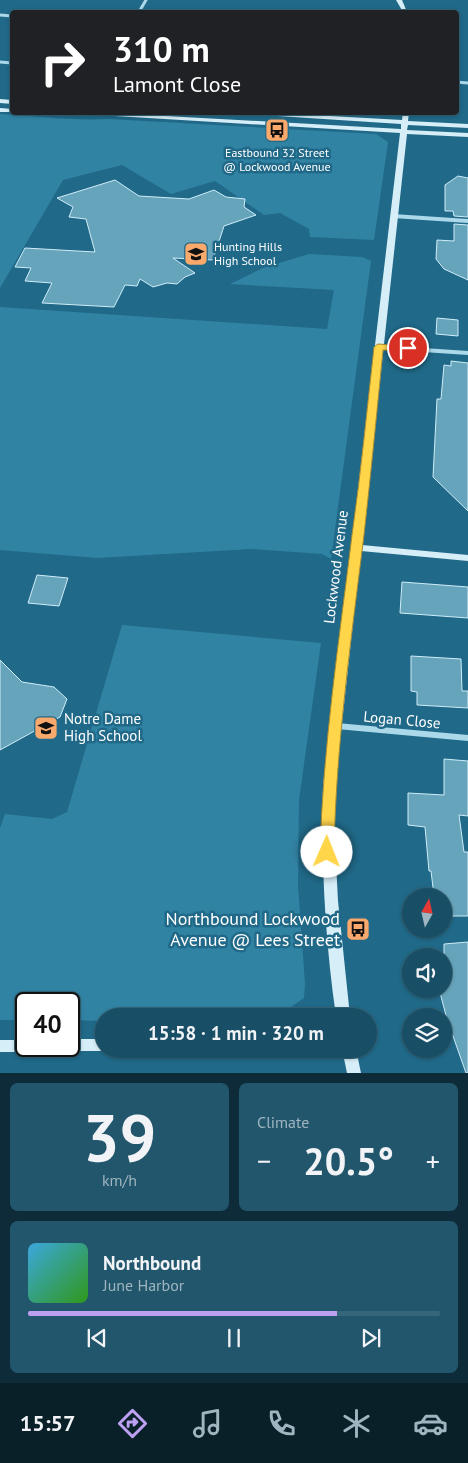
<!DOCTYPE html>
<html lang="en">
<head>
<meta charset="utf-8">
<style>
  body { margin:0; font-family:"PT Sans",sans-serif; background:#21566c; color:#f1f3f6; height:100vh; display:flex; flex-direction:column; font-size:19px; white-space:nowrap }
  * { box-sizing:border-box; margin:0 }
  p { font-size:16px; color:#9fb5bf }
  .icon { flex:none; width:28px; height:28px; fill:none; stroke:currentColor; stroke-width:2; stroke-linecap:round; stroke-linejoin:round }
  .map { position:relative; height:1073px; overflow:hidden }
  .side { display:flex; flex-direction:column; gap:10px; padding:10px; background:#0d2b38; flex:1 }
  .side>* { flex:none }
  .top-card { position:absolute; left:10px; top:10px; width:449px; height:105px; border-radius:5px; box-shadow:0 1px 4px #0004,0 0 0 1px #36667a; background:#202124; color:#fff; overflow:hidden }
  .needle { width:32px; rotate:8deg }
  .fabs { position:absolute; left:402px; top:888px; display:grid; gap:10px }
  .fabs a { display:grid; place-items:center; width:50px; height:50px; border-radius:50%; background:#184f66; box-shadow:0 1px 4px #0004,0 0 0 1px #36667a; font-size:25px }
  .speed { position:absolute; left:15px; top:992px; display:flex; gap:10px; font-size:25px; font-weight:700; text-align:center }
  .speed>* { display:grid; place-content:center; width:65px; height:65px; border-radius:50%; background:#184f66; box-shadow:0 1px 4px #0004,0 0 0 1px #36667a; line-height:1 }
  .speed .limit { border:2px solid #111; border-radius:8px; background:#fff; color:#111 }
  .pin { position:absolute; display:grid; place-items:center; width:42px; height:42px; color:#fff; margin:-21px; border:2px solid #fff; border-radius:50%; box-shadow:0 1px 5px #0007 }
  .me { position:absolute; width:55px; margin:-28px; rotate:1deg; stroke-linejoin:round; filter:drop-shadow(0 0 4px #0008) }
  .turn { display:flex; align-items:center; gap:18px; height:105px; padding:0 20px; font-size:22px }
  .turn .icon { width:65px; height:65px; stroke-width:2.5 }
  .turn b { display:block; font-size:35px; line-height:42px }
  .big { font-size:38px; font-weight:600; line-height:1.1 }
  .side .widget { flex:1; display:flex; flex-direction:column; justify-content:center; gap:8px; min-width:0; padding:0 18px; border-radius:8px; background:#21566c }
  .side .dial { align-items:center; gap:0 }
  .dial b { font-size:65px; line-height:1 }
  .song { display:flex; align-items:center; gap:15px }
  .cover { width:60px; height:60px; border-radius:8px; background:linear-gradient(135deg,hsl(200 70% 55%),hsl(110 70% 35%)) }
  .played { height:5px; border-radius:2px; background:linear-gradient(90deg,#bca0f2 75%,#36667a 75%) }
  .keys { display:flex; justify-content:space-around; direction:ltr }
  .heat { display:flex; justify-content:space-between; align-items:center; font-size:28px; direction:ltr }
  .side .tiles { flex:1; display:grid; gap:10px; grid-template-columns:1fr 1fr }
  .widget:last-child { grid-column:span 2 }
  .trip { position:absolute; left:95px; top:1008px; width:282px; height:50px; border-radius:25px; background:#184f66; box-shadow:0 1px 4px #0004,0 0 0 1px #36667a; font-weight:600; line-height:50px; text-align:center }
  .menu { display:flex; height:80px; justify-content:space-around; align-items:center; background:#0a2029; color:#9fb5bf }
  .menu .icon { width:35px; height:35px }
  .menu .active { color:#bca0f2 }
  .menu b { font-size:22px; color:#f1f3f6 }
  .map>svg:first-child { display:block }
  .green { fill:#3183a4 }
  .building { fill:#66a4bc; stroke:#cfedf8 }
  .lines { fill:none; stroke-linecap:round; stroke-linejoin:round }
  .street-far2 { stroke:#abd9ea; stroke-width:3 }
  .street-far1 { stroke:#abd9ea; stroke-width:4 }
  .street { stroke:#abd9ea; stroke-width:6 }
  .secondary { fill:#d6eef8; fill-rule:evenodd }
  .route { fill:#ffd54a; stroke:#a68a30 }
  .labels { text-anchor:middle; stroke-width:5; stroke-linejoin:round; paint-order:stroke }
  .far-poi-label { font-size:12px; fill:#fff; stroke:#206988 }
  .street-label { font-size:15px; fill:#fff; stroke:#206988 }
  .poi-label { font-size:15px; fill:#fff; stroke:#206988; text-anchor:start }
  .near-poi-label { font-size:18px; fill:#fff; stroke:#206988; text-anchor:end }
</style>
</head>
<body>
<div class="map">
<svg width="468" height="1073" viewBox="0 0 468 1073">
  <rect width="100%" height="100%" fill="#206988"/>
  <path class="green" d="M 0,114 C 37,116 73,121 109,119 L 376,134 L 388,142 L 374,240 L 310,237 L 309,229 L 280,213 L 264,215 L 215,181 L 171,194 L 122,165 L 63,180 L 0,288 Z
    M 309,254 L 362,257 L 371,261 L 331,559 L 322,554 L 309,553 L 251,549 L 97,558 L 0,550 L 0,307 L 327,329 L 334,290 L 230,284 L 263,268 Z
    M 122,625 L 321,643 L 299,800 L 298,885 L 305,984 L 304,998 L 291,1007 L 199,1016 L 104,1016 L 104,1021 L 69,1020 L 69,1004 L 26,1004 L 26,1020 L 0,1020 L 0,828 L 5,814 L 52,819 L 67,812 Z"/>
  <path class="building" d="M 458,176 L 468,178 L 468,217 L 454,216 L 453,211 L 445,211 L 445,185 Z
    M 115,180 L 139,196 L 189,199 L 214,190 L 226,197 L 245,199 L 244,207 L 256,215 L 224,226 L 213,260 L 173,258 L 195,273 L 185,277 L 177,284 L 167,283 L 153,287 L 140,279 L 137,286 L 125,285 L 114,307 L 42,303 L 52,283 L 25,281 L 31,268 L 15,267 L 25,248 L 95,252 L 86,219 L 69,217 L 73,207 L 57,198 Z
    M 454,224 L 468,225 L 468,280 L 444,269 L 436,259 L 437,240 L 454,241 Z
    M 437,318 L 458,320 L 458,336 L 436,334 Z
    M 451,361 L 468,363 L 468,511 L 433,477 L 437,399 L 441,399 L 444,365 L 451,366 Z
    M 37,575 L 68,578 L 59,606 L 28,603 Z
    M 402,582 L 468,587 L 468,618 L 400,613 Z
    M 411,656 L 461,659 L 462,691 L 468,691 L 468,708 L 417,705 L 417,692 L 411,691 Z
    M 0,660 L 22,682 L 54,687 L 67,699 L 60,717 L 0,750 Z
    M 444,759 L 468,761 L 468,816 L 459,815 L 464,852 L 468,852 L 468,916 L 444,916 L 444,896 L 434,896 L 431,871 L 429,871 L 425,827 L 408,825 L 408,793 L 444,795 Z
    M 468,942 L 468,1073 L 466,1073 L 447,1019 L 439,989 L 444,989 L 444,944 Z"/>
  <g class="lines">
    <path class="street-far2" d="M 139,12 L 146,0
      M 0,15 L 12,16
      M 0,62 L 12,63
      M 456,82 L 468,83"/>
    <path class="street-far1" d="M 393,216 L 468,221
      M 379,347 L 468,353"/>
    <path class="street" d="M 337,726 L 468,738"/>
    <path class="secondary" d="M 396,0 L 402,0 L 407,12 L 403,12 Z
      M 0,99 L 12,100 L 12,104 L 0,103 Z
      M 0,108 L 12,109 L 13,112 L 0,112 Z
      M 48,112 L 94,112 L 401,129 L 401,124 L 213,112 L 259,112 L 402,120 L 403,112 L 409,112 L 408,121 L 468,124 L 468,128 L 408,125 L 407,130 L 468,133 L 468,137 L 407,134 L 362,545 L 468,555 L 468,561 L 361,551 L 335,786 L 335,844 L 338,901 L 350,1016 L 336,1016 C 325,940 321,863 323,786 L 400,133 Z
      M 69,1039 L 104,1039 L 104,1049 L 110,1049 L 104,1051 L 69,1051 L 64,1050 L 62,1046 L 69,1046 Z
      M 0,1040 L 26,1040 L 26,1046 L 33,1046 L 31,1051 L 26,1052 L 0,1052 Z
      M 342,1049 L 356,1049 L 361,1073 L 347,1073 Z"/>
  </g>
  <path class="route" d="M 378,344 L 408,346 L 413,348 L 408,351 L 383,350 C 377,411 371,473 364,535 C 351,641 336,745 334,852 L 332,856 L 322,856 L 320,852 C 323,746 339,641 352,535 C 361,473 367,409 374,347 Z"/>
  <defs>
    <g id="bus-square" transform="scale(1.25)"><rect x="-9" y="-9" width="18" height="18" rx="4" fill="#f8a96b" stroke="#206988"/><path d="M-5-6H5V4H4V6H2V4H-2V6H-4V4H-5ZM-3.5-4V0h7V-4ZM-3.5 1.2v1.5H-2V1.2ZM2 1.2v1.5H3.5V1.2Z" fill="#111"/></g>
    <g id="school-square" transform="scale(1.25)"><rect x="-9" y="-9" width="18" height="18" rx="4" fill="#f8a96b" stroke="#206988"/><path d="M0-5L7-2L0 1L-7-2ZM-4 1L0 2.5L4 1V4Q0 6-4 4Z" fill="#111"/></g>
  </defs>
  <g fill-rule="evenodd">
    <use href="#bus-square" x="277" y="130"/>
    <use href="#school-square" x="196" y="254"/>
    <use href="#school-square" x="46" y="728"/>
    <use href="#bus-square" x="358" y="929"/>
  </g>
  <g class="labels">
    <g class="far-poi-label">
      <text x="277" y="157">Eastbound 32 Street<tspan x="277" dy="14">@ Lockwood Avenue</tspan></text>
      <text x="214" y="251" text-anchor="start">Hunting Hills<tspan x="214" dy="14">High School</tspan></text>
    </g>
    <g class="street-label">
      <text transform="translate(336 567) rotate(-83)" y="5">Lockwood Avenue</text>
      <text transform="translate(402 720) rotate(5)" y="5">Logan Close</text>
    </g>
    <g class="poi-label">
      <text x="64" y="724">Notre Dame<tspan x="64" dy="17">High School</tspan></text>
    </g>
    <g class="near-poi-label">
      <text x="340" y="925">Northbound Lockwood<tspan x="340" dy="21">Avenue @ Lees Street</tspan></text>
    </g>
  </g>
</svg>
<div class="fabs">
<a><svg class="needle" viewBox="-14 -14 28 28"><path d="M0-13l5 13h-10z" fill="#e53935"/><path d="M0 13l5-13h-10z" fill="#9fb5bf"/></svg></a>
<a><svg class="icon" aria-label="sound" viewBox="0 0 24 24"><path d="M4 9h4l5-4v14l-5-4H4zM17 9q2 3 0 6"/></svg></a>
<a><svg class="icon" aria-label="layers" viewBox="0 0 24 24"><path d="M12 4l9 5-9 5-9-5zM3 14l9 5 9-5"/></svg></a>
</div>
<div class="speed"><div class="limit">40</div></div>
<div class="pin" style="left:408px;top:348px;background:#d93025"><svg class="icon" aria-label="arrive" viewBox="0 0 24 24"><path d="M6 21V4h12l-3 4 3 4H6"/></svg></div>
<svg class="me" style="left:327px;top:852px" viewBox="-20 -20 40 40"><circle r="19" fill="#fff"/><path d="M0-13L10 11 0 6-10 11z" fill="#ffd54a"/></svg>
<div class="trip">15:58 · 1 min · 320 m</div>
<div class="top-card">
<div class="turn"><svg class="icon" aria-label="right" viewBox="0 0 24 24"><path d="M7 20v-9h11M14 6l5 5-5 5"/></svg><div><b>310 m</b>Lamont Close</div></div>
</div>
</div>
<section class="side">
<div class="tiles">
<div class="widget dial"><b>39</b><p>km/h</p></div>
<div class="widget"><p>Climate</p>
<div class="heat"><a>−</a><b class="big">20.5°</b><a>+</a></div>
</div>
<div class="widget">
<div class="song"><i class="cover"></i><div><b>Northbound</b><p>June Harbor</p></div></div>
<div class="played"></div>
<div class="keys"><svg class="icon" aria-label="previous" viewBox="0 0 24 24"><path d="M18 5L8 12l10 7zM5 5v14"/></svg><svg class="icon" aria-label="pause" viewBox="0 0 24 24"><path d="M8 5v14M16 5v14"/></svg><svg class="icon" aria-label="next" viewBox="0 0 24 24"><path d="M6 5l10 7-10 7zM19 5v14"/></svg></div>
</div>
</div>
</section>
<nav class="menu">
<b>15:57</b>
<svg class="icon active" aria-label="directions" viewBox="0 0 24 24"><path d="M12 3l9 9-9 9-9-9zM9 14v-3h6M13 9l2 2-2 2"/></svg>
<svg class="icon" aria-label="music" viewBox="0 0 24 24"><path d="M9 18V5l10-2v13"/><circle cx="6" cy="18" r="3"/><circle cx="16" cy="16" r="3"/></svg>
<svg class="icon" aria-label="phone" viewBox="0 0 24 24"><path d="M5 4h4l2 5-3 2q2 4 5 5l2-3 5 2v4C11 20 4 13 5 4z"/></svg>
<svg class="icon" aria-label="climate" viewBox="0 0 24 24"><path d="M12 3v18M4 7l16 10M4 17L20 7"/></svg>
<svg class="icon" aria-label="car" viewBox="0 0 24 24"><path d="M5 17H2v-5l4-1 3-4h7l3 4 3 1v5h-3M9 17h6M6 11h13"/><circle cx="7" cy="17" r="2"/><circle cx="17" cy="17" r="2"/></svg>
</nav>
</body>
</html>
